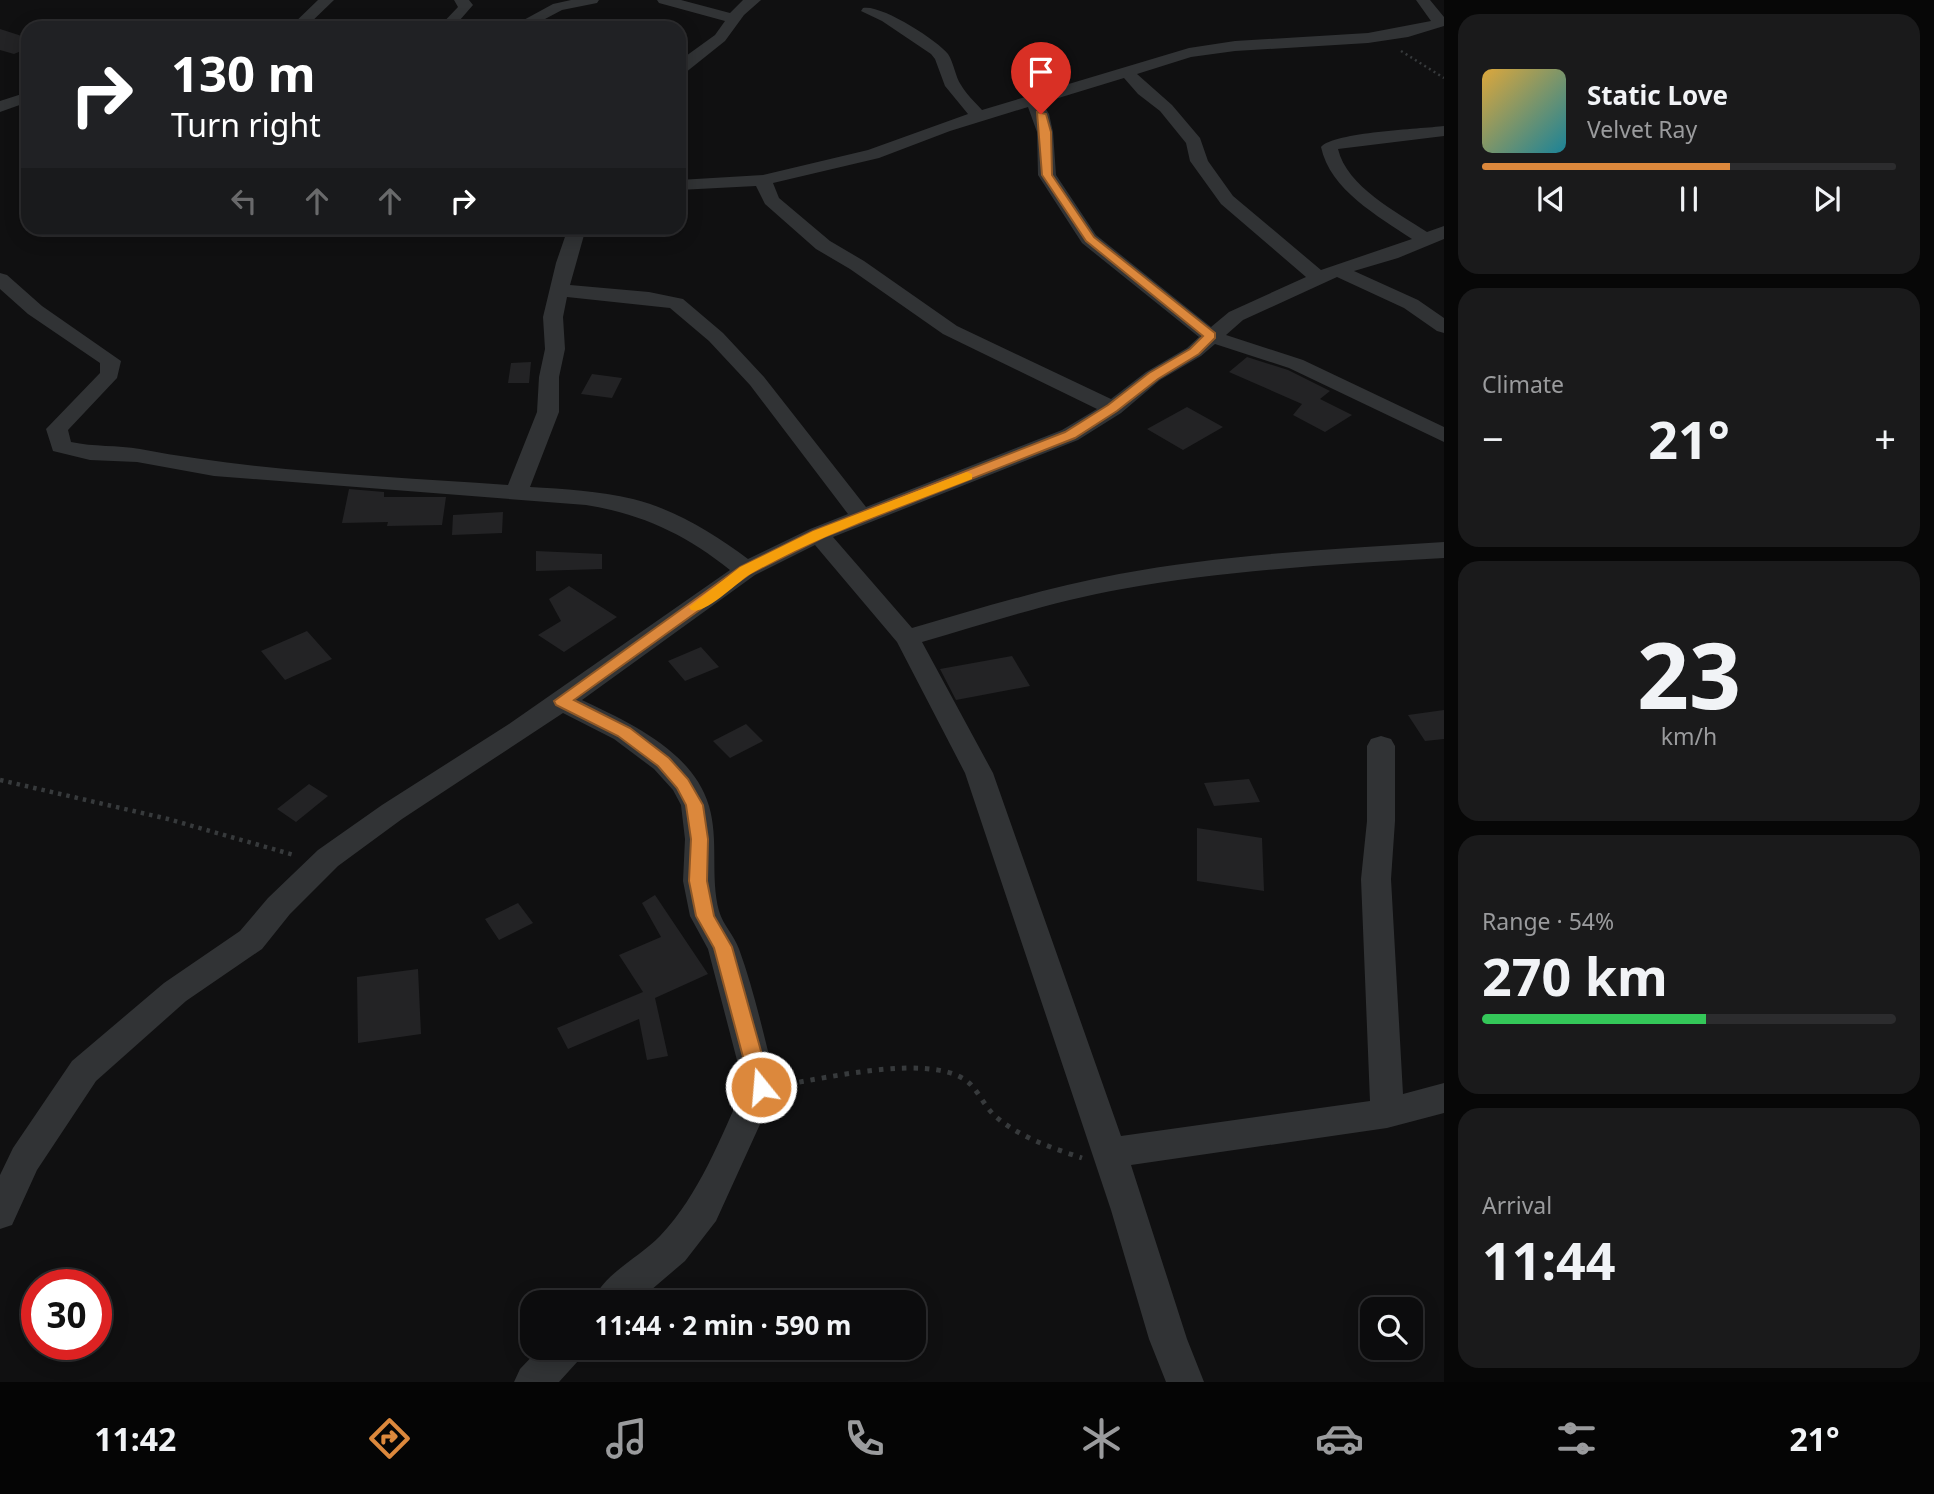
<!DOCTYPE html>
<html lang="en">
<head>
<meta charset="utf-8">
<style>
  body { margin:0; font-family:"Noto Sans",sans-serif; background:#1a1a1b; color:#f1f3f6; height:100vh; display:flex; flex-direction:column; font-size:26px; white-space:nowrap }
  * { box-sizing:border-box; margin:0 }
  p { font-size:23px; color:#9a9b9d }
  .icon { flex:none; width:38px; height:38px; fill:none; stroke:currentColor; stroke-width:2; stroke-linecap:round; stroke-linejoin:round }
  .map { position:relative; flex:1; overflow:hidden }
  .details { display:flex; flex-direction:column; gap:14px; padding:14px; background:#070707; width:490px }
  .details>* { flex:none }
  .top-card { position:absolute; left:21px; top:21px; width:665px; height:214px; border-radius:21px; box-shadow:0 4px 18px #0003,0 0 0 2px #2c2c2e; background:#202124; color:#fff; overflow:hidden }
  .fabs { position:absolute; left:1360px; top:1297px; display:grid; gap:14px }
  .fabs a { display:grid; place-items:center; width:63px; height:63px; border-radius:14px; background:#0c0c0d; box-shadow:0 4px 18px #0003,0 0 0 2px #2c2c2e; font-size:35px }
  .speed { position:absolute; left:21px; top:1269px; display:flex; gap:14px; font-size:35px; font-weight:700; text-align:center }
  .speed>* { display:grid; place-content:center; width:91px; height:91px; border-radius:50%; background:#0c0c0d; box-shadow:0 4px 18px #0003,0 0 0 2px #2c2c2e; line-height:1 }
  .speed .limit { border:10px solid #d22; background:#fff; color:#111 }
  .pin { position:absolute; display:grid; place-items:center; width:60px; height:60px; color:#fff; margin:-72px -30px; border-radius:50% 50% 50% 0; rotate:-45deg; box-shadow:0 0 7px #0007 }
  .pin .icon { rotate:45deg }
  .me { position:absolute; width:77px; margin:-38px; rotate:343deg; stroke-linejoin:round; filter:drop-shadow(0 0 5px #0008) }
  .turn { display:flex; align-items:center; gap:24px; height:147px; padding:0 35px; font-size:32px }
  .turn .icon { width:91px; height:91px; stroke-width:2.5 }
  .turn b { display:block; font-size:49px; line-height:60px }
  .lanes { display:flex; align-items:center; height:66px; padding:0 35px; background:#0003; justify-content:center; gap:35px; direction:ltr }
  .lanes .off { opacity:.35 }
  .big { font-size:52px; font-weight:700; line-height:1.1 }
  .details .tile { flex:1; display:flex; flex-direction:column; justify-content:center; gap:10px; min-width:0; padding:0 24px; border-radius:21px; background:#1a1a1b }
  .details .dial { align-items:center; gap:0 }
  .dial b { font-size:91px; line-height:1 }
  .song { display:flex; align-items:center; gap:21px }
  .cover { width:84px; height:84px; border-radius:10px; background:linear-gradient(135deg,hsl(40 70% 55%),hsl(190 70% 35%)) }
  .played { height:7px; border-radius:4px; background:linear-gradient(90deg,#dc883c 60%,#2c2c2e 60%) }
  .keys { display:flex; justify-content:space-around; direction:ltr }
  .heat { display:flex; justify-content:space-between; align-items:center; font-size:38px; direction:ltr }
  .charge { height:10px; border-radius:5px; background:linear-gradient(90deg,#34c759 54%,#2c2c2e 0) }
  .trip { position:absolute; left:520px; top:1290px; width:406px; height:70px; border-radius:21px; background:#0c0c0d; box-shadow:0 4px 18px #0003,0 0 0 2px #2c2c2e; font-weight:700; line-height:70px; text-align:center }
  .menu { display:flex; height:112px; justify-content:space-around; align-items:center; background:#050505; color:#9a9b9d }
  .menu .icon { width:49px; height:49px }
  .menu .on { color:#dc883c }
  .menu b { font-size:32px; color:#f1f3f6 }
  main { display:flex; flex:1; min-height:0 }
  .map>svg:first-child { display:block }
  .building { fill:#232325 }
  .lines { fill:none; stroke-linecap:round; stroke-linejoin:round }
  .path-far2 { stroke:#373a3c; stroke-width:2.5; stroke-dasharray:2 3.5; stroke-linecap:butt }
  .path-far1 { stroke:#373a3c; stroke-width:4.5; stroke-dasharray:3.5 5; stroke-linecap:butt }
  .path { stroke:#373a3c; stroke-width:5; stroke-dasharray:4.5 7; stroke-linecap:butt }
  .street { fill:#313335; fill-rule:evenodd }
  .route { fill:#dc883c; stroke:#8f5827; stroke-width:2 }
  .slow { fill:#f59e0b }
</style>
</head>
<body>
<main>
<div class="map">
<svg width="1444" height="1382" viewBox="0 0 1444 1382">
  <rect width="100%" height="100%" fill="#101011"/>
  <path class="building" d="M 0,29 L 28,38 L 28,48 L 14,54 L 0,50 Z
    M 1247,357 L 1288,370 L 1330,391 L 1320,399 L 1352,415 L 1325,432 L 1293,415 L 1302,404 L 1229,372 Z
    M 531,362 L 529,383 L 508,383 L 511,363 Z
    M 592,374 L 622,378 L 612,398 L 581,394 Z
    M 1187,407 L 1223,427 L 1183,450 L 1147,429 Z
    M 349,489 L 384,492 L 384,497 L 446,497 L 442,525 L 387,526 L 388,522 L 342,523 Z
    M 503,512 L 502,533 L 452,535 L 453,515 Z
    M 536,551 L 602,554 L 602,569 L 536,571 Z
    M 569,586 L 617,617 L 564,652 L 538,635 L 561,621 L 549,599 Z
    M 307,631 L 332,659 L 285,680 L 261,651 Z
    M 701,647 L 719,667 L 685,681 L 668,661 Z
    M 1012,656 L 1030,686 L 956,700 L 940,669 Z
    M 1444,710 L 1444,739 L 1425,741 L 1408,715 Z
    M 746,724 L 763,741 L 730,758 L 713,741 Z
    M 1249,779 L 1260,802 L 1214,806 L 1204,783 Z
    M 309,784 L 328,796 L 296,822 L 277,809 Z
    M 1197,828 L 1262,838 L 1264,891 L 1197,881 Z
    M 655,895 L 708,974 L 655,998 L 668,1056 L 647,1060 L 639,1019 L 568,1049 L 557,1028 L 643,992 L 619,955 L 661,937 L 642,903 Z
    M 518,903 L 533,923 L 499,940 L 485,919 Z
    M 418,969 L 421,1034 L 358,1043 L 357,977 Z"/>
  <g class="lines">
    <path class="path-far2" d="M 1401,51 L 1444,78"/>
    <path class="path-far1" d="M 0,780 L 168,819 L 294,855"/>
    <path class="path" d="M 788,1084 C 832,1077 925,1055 964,1079 C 977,1087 983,1105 995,1116 C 1019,1137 1052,1148 1082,1158"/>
    <path class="street" d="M 318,0 L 334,0 L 305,28 L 289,28 Z
      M 454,0 L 469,0 L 473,5 L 453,28 L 438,28 L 458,7 Z
      M 571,0 L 599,0 L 597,3 L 562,10 L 528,28 L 509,28 L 553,4 Z
      M 657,0 L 681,0 L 730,13 L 743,0 L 761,0 L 744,15 L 725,41 L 685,73 L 679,75 L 679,61 L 715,35 L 725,21 L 659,3 Z
      M 1416,0 L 1430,0 L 1444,17 L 1444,26 L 1408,37 L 1368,43 L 1235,51 L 1191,57 L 1137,74 L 1172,105 L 1200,138 L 1208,161 L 1233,196 L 1321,270 L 1412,239 C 1378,216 1330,190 1321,147 C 1334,132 1420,129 1444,126 L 1444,136 L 1338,149 C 1347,187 1397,212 1427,232 L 1444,226 L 1444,239 L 1398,258 L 1354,271 L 1418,300 L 1444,318 L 1444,333 L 1437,331 L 1404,308 L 1337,277 L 1243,320 L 1226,335 L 1303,360 L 1444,427 L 1444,442 L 1289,368 L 1215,344 L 1201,356 L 1160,380 L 1121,413 L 1078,440 L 833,537 L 912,628 C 981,608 1049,587 1119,574 C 1226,554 1336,549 1444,542 L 1444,558 C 1336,564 1228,570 1122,589 C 1054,601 988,623 922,642 L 993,773 L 1121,1136 L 1370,1101 L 1361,879 L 1367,821 L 1367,746 L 1371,739 L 1381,736 L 1391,739 L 1395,746 L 1395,821 L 1391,879 L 1403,1094 L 1444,1083 L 1444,1113 L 1387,1128 L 1131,1165 L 1187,1339 L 1204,1382 L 1166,1382 L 1149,1339 L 1111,1210 L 965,773 L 897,642 L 815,545 L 755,575 L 582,700 C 628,722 693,751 709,806 C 719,840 710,877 719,911 C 723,925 734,935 739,949 C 755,993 765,1041 777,1087 L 716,1221 L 685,1261 L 637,1302 L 592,1302 C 604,1273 639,1258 660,1236 C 700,1194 720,1138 744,1087 L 708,949 L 690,916 L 683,881 L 685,839 L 681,805 L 673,790 L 654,769 L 614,739 L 563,713 L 402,819 L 338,866 L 290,914 L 262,949 L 186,1001 L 96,1081 L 37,1170 L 12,1225 L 0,1229 L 0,1175 L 13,1148 L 72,1061 L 164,983 L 240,931 L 268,898 L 318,850 L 382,805 L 509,724 L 730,570 C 685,534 642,514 586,505 L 214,476 L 137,462 L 90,460 L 53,451 L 46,429 L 100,373 L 100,363 L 28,314 L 0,289 L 0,273 L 7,275 L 42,306 L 121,361 L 117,378 L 68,430 L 71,442 C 94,447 117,445 140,449 C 261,472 385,476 508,485 L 537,412 L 539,377 L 545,349 L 543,317 L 556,263 L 568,228 L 586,228 L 570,285 L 649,292 L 683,299 L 723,333 L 764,377 L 866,507 L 1062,430 L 1097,409 L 943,334 L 850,269 L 816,249 L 765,204 L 756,186 L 679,190 L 679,180 L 763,175 L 868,150 L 968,114 L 945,86 L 935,59 L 931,54 L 882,21 L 861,11 L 863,8 C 881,4 937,40 948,54 C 954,63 955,76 961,85 C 966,94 975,102 982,110 L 1189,48 L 1235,41 L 1368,33 L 1431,21 ZM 1124,78 L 1138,94 L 1160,111 L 1186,143 L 1190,161 L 1221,204 L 1306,277 L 1229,312 L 1211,327 L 1096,235 L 1056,175 L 1053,132 L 1049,114 L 1042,103 ZM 1028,107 L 1037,132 L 1038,175 L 1082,243 L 1199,337 L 1187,348 L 1146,372 L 1111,399 L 957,326 L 864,261 L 830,241 L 779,198 L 773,183 L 879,158 L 950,131 ZM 567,297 L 670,308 L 709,341 L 750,385 L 848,514 L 810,529 L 748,559 C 715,534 674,509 633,499 C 599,491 564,489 530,487 L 559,412 L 559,377 L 565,349 L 563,317 Z
      M 28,92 L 28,102 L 0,112 L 0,101 Z
      M 540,1348 L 584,1348 L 578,1361 L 559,1382 L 514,1382 L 520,1369 Z"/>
  </g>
  <path class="route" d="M 1037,112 L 1046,114 L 1051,132 L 1052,175 L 1094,237 L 1215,333 L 1215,338 L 1199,354 L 1158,379 L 1117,411 L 1075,438 L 824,537 L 751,573 L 574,700 L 630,728 L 669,758 L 688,779 L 703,805 L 708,839 L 707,881 L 714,916 L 732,947 L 771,1087 L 768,1093 L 761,1096 L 754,1093 L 751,1087 L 714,948 L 696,916 L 689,881 L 691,839 L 686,805 L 677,788 L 658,766 L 618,736 L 556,705 L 554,701 L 740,567 L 813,531 L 1065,432 L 1108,405 L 1149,373 L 1190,349 L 1203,336 L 1086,241 L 1042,175 Z"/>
  <path class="slow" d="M 967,472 L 972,474 L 972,479 C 898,508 823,534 754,572 C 738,580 707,615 691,610 L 689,607 L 740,567 L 813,531 Z"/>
</svg>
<div class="fabs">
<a><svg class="icon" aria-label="search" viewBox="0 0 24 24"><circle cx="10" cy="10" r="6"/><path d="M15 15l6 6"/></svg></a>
</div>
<div class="speed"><div class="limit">30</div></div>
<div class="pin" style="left:1041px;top:114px;background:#d93025"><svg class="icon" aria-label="arrive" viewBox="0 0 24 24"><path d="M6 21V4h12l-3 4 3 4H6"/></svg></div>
<svg class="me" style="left:761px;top:1087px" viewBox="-20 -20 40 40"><circle r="17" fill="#dc883c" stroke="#fff" stroke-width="3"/><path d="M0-11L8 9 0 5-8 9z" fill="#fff"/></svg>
<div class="trip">11:44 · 2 min · 590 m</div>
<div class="top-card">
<div class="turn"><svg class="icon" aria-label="right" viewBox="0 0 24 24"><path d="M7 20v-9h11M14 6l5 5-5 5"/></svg><div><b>130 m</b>Turn right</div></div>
<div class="lanes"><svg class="icon off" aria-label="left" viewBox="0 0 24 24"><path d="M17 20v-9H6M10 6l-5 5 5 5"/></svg><svg class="icon off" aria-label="ahead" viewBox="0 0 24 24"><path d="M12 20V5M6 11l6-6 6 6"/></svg><svg class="icon off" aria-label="ahead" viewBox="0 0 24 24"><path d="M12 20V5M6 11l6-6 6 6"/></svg><svg class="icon" aria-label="right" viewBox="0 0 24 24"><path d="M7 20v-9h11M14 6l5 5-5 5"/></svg></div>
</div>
</div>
<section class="details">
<div class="tile">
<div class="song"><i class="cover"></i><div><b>Static Love</b><p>Velvet Ray</p></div></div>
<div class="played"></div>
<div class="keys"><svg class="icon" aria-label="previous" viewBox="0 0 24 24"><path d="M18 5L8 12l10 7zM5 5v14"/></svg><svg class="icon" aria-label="pause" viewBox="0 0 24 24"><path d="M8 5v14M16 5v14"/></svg><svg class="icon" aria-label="next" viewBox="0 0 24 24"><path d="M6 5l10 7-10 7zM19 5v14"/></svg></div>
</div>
<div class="tile"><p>Climate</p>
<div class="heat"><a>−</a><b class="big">21°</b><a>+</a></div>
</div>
<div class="tile dial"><b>23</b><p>km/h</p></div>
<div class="tile"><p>Range · 54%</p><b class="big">270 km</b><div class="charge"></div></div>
<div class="tile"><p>Arrival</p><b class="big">11:44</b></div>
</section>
</main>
<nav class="menu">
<b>11:42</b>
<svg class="icon on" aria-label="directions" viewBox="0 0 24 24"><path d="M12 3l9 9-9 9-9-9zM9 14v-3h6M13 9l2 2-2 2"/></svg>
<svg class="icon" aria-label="music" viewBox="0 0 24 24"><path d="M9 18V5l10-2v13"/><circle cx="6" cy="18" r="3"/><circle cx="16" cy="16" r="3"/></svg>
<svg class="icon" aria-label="phone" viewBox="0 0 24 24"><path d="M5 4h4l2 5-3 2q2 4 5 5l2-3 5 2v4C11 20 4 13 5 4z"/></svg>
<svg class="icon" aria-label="climate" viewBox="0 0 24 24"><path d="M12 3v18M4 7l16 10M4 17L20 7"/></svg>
<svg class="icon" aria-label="car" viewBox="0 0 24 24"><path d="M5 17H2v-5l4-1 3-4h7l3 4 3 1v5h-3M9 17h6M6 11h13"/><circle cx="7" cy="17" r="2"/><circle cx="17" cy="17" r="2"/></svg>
<svg class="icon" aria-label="filters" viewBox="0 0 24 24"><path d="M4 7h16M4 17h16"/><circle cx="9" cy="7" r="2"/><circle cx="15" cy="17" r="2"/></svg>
<b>21°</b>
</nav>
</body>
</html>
